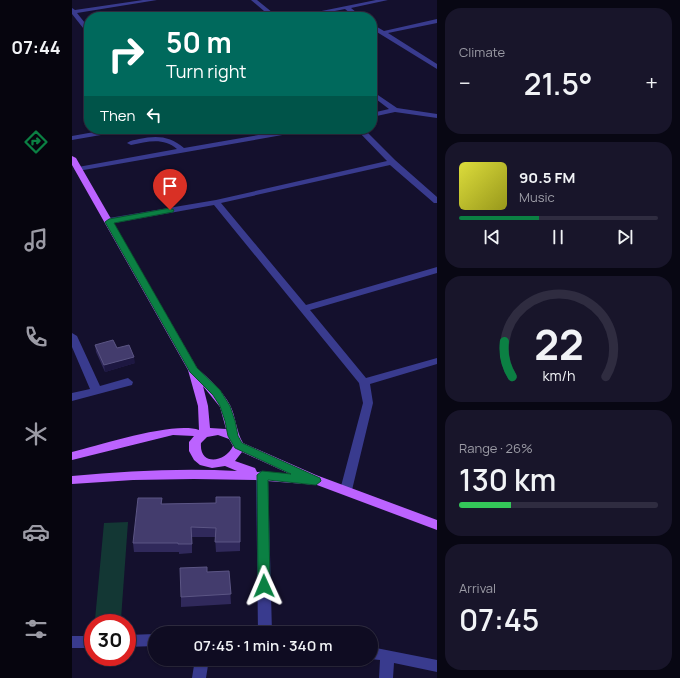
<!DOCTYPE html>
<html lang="en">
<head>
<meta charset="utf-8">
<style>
  body { margin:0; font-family:Manrope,sans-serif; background:#18152a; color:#f1f3f6; height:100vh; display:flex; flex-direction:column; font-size:15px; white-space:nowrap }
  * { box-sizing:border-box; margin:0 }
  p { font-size:13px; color:#9b9ba5 }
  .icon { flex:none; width:22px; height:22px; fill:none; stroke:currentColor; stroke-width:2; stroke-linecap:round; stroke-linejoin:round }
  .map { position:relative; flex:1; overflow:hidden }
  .sheet { display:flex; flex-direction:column; gap:8px; padding:8px; background:#080713; width:243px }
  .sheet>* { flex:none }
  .top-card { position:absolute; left:12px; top:12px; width:293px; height:122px; border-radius:16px; box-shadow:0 1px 3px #0004,0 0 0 1px #2f2c40; background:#00695c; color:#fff; overflow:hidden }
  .speed { position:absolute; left:12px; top:614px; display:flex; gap:8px; font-size:20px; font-weight:700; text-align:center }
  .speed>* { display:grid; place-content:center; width:52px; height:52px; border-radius:50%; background:#0f0c22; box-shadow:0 1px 3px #0004,0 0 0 1px #2f2c40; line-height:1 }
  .speed .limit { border:6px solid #d22; background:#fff; color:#111 }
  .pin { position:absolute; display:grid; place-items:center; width:34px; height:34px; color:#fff; margin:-41px -17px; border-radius:50% 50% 50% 0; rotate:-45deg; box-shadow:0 0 4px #0007 }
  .pin .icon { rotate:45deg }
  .me { position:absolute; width:44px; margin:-22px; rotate:359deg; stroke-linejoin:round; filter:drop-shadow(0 0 3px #0008) }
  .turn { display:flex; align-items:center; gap:14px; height:84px; padding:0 16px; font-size:18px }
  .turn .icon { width:52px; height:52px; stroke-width:2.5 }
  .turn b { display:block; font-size:28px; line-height:34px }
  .then { display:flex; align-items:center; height:38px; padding:0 16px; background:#0003; gap:8px; font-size:15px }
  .big { font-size:30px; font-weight:600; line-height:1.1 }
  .sheet .widget { flex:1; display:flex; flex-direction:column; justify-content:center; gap:6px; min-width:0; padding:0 14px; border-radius:16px; background:#18152a }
  .sheet .dial { align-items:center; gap:0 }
  .dial svg { height:104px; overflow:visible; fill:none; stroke:#2f2c40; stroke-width:7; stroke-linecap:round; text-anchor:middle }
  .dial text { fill:#f1f3f6; stroke:none }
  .song { display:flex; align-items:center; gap:12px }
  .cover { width:48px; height:48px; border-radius:6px; background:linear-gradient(135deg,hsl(60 70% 55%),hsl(60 70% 35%)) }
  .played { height:4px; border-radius:2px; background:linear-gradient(90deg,#0b8043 40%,#2f2c40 40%) }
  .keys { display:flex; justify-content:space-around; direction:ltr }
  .heat { display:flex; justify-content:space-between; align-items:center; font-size:22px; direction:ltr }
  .charge { height:6px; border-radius:3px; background:linear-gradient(90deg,#34c759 26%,#2f2c40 0) }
  .trip { position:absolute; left:76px; top:626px; width:230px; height:40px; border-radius:20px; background:#0f0c22; box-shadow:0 1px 3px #0004,0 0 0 1px #2f2c40; font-weight:600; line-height:40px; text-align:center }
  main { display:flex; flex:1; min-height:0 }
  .tabs { display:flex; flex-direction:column; width:72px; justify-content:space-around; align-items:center; background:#06050e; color:#9b9ba5 }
  .tabs .icon { width:28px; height:28px }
  .tabs .active { color:#0b8043 }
  .tabs b { font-size:18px; color:#f1f3f6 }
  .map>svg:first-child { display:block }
  .green { fill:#133734 }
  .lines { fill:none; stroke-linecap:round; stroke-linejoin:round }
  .minor { fill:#393b8e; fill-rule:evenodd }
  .major { fill:#bc63ff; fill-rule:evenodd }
  .wall { fill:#30295b }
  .shaded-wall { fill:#1d1741 }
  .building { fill:#433c6d; stroke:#5b5584 }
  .route { fill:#0b8043; stroke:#07532c }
</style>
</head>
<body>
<main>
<nav class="tabs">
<b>07:44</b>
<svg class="icon active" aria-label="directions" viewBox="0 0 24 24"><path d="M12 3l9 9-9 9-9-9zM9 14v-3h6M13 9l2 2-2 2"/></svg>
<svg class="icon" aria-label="music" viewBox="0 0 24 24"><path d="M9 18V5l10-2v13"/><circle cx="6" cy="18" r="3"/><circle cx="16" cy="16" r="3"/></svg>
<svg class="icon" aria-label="phone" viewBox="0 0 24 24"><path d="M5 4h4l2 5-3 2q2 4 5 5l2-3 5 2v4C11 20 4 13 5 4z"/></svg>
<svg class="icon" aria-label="climate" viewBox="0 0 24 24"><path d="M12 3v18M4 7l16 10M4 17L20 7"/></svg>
<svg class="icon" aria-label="car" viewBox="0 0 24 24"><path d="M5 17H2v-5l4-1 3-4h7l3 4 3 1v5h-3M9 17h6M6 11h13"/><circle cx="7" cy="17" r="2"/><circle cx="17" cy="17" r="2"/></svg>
<svg class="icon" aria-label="filters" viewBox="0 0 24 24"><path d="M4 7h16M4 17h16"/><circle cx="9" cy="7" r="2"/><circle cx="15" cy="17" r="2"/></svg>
</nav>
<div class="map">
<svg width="365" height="678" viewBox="0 0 365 678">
  <rect width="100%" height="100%" fill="#14102d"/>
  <path class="green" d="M 56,522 L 49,619 L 23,620 L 32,523 Z"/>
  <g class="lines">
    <path class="minor" d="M 71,0 L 85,0 L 5,13 L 17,28 L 17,34 L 15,33 L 0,14 L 0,8 L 3,10 Z
      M 179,0 L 185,0 L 206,17 L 199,17 L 195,14 L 174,17 L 160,17 L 192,11 Z
      M 304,0 L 316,0 L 279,8 L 290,17 L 283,17 L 273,9 L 232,17 L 220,17 Z
      M 365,19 L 365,23 L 316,33 L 365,64 L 365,69 L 300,29 L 300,24 L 312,31 Z
      M 300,91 L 325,108 L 365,114 L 365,118 L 323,112 L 300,117 L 300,113 L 317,109 L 300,96 Z
      M 39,129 L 56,129 L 52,131 L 0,140 L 0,136 Z
      M 221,129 L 237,129 L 233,131 L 6,171 L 2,169 L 6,167 L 105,149 C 91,137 75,142 59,145 L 55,143 C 59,140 63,140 67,139 C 85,135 98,136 112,148 Z
      M 284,129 L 292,129 L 323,160 L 365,197 L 365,203 L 362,203 L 318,165 L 149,203 L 234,305 L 365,267 L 365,273 L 238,310 L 294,378 L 365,358 L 365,364 L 298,384 L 301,403 L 280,490 L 278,493 L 274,495 L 270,493 L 268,490 L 291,403 L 287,383 L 142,205 L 37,224 L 33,221 L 37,218 L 144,200 L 315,161 Z
      M 0,333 L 5,336 L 28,386 L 56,378 L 61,382 L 60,385 L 0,401 L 0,393 L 18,389 L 0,347 Z
      M 190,471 L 194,472 L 196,475 L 200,633 L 186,633 L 184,475 L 186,472 Z
      M 83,634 L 83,646 L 55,647 L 55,635 Z
      M 0,636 L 21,636 L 21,648 L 0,648 Z
      M 299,647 L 365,660 L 365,672 L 322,663 L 321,678 L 307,678 L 308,660 L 298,659 Z
      M 123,659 L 137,659 L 134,678 L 120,678 Z"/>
    <path class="major" d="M 0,156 L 4,158 L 125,368 C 137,379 150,390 158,405 C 164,417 164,431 171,443 L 244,475 L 365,520 L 365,530 L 245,485 L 183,480 L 122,479 L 61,480 L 0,484 L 0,476 C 55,471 110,468 165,471 L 153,466 L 140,468 L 128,465 L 122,460 L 117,451 L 117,442 L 122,436 L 101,435 L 0,460 L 0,452 C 29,445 102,421 127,430 L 126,406 L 116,370 L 0,165 ZM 131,386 L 148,407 L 154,429 L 138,428 L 136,406 ZM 146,435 L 157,439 L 161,446 C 153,463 127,466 129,443 L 135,437 ZM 170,452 L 218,474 L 185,472 L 183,468 L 163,461 Z"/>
  </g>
  <path class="wall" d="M 23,345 L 63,363 L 33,372 L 24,352 Z
    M 168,497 L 168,551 L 144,552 L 143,537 L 120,537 L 120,553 L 107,554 L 107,552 L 62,552 L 61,543 L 90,498 L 90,504 L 144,503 Z
    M 157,571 L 159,604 L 109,607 L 109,597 L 135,572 Z"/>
  <path class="shaded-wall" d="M 62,357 L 63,363 L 33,372 L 32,365 Z"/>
  <path class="building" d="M 41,340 L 45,348 L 57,345 L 62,357 L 32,365 L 23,345 Z
    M 144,497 L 168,497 L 168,542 L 143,542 L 144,528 L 119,527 L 120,544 L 106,544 L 106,543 L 61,543 L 66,498 L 90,498 L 89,504 L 144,503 Z
    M 135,567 L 135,572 L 157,571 L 159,594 L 109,597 L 108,568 Z"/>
  <path class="route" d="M 98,208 L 102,210 L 101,212 L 42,223 L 125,368 L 148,390 L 158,406 L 163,421 L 166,436 L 170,443 L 248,478 L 249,481 L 244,485 L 196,480 L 198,586 L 197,589 L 192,591 L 188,589 L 186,586 L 185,475 L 190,471 L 219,474 L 163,448 L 156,436 L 153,421 L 148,406 L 141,395 L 118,372 L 33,222 L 37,219 Z"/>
</svg>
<div class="speed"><div class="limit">30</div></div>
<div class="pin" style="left:98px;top:210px;background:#d93025"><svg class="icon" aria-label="arrive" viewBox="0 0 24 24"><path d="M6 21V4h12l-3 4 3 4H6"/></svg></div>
<svg class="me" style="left:192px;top:586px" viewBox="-20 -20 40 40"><path d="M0-17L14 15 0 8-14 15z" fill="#0b8043" stroke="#fff" stroke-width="4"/></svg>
<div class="trip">07:45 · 1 min · 340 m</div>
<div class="top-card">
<div class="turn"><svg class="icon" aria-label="right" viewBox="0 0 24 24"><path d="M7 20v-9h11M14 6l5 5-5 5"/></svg><div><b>50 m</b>Turn right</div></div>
<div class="then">Then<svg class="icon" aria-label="left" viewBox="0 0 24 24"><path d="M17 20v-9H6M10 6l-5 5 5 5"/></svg></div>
</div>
</div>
<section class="sheet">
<div class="widget"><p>Climate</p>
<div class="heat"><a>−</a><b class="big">21.5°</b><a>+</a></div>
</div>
<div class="widget">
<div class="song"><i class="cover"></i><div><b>90.5 FM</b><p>Music</p></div></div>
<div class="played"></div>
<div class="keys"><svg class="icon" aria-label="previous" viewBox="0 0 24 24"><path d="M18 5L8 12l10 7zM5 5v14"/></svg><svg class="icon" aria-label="pause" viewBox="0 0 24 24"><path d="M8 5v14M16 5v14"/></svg><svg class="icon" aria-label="next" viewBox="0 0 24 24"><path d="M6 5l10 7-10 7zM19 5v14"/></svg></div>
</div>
<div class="widget dial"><svg viewBox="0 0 100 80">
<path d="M14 69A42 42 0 1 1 86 69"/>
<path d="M14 69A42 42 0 0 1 8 42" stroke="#0b8043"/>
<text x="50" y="56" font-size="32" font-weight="700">22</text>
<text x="50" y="72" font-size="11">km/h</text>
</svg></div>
<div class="widget"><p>Range · 26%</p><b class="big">130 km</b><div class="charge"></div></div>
<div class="widget"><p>Arrival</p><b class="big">07:45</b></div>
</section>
</main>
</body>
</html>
